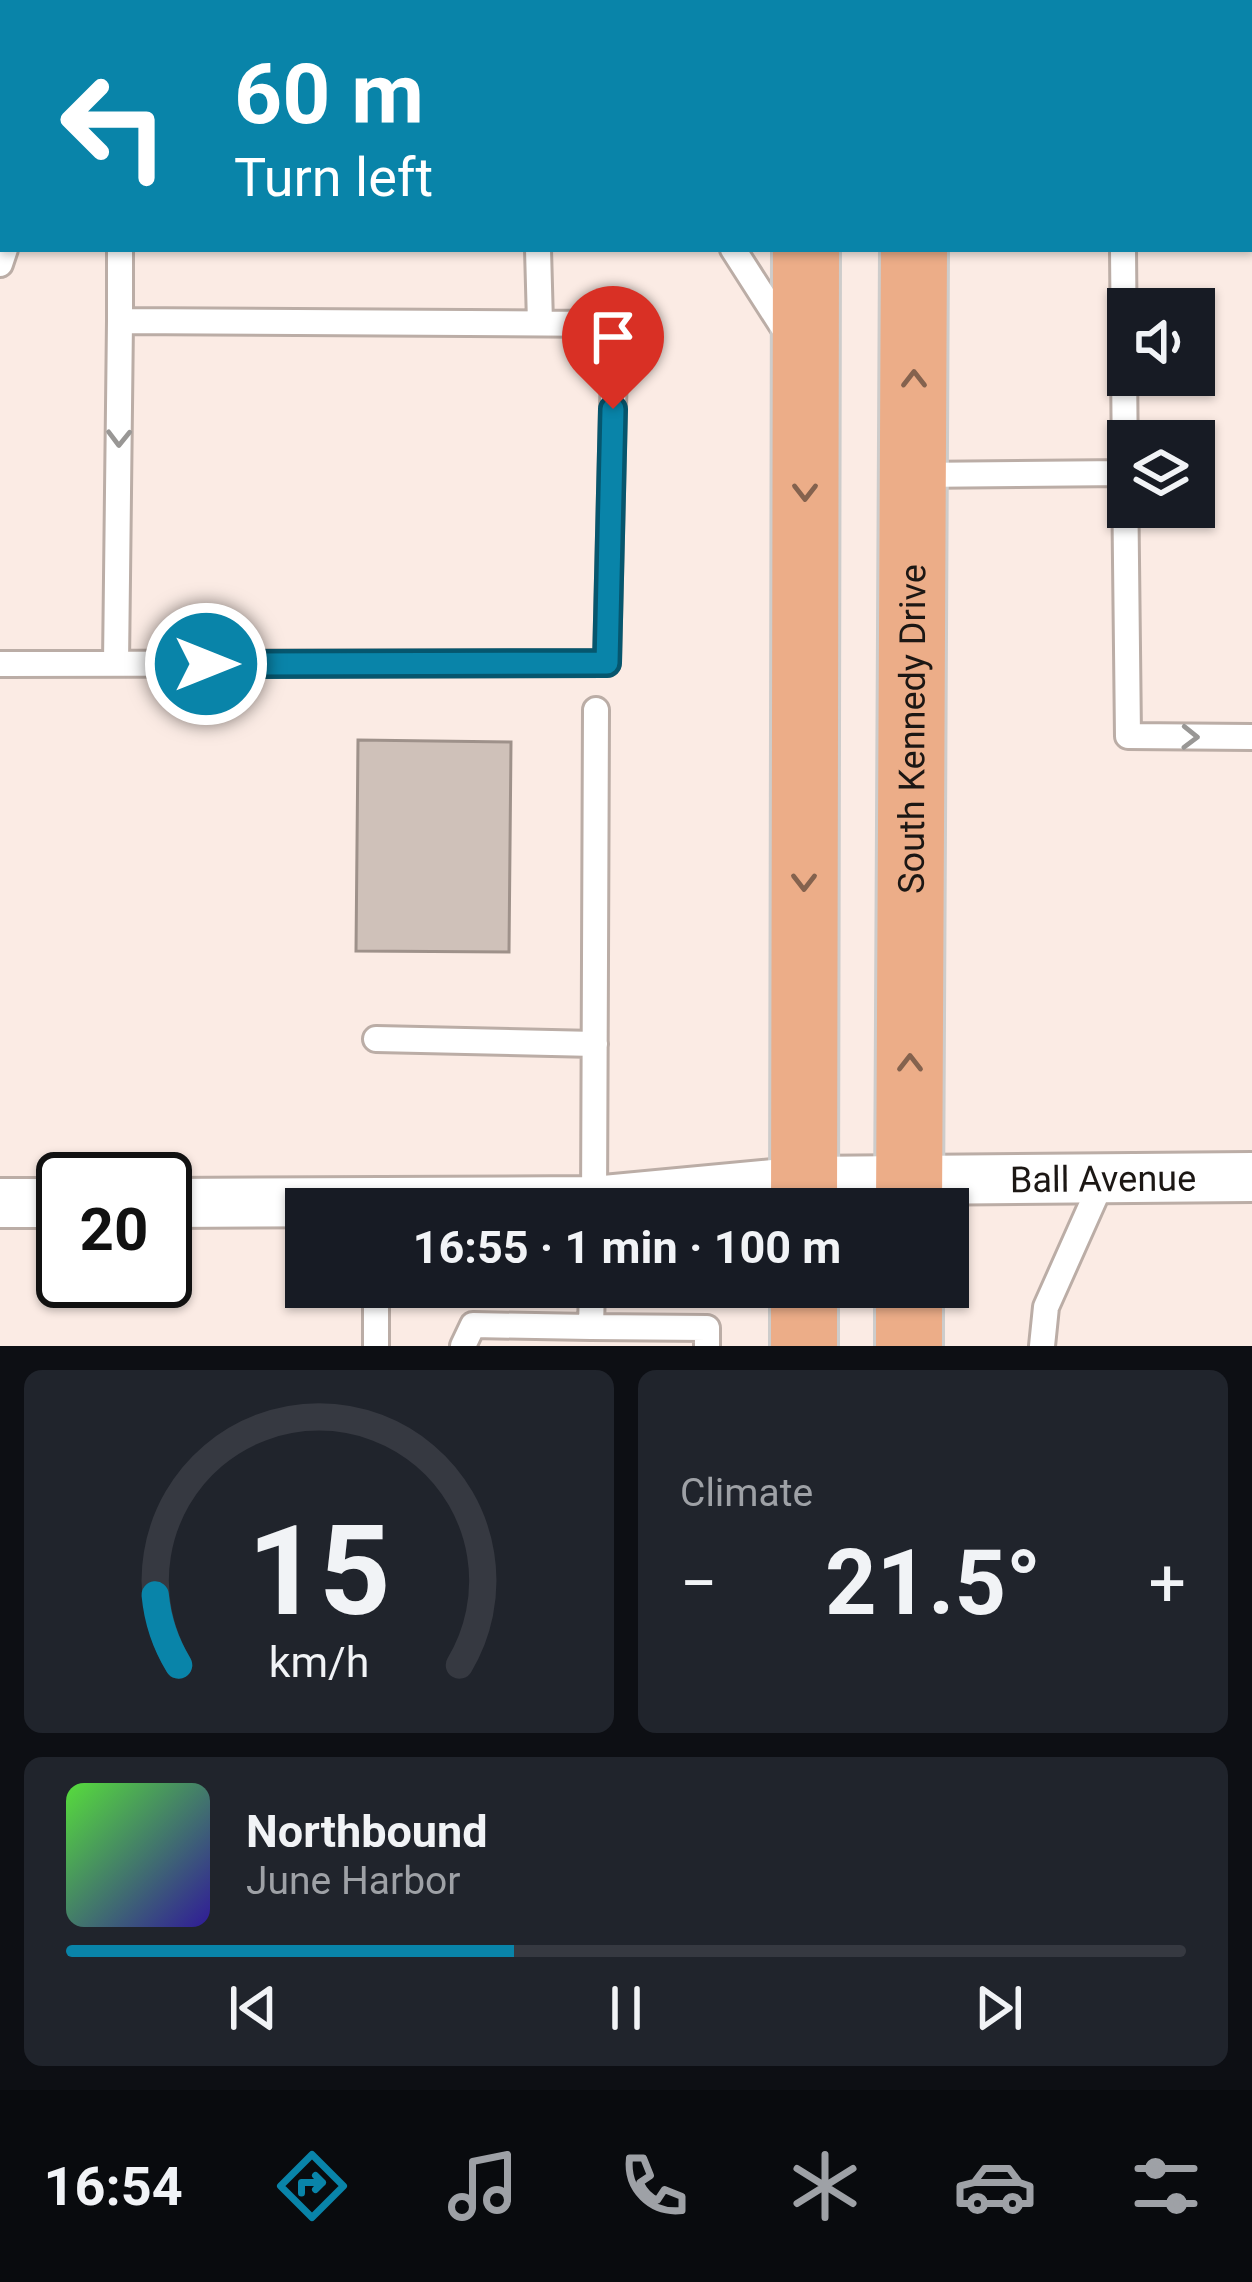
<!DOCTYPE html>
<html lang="en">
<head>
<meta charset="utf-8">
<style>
  body { margin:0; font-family:Roboto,sans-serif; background:#20242c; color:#f1f3f6; height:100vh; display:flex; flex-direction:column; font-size:45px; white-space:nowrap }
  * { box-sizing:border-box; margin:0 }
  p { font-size:39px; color:#9ea1a6 }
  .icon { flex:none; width:66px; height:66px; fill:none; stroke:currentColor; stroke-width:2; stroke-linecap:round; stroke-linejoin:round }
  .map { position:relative; height:1346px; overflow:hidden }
  .sheet { display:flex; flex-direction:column; gap:24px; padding:24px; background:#0d0f14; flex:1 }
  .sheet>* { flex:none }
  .guide { position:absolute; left:0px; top:0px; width:1254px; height:252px; box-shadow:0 3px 9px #0004; background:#0984a9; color:#fff; overflow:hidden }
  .controls { position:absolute; left:1107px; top:288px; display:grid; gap:24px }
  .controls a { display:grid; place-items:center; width:108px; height:108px; border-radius:0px; background:#171b24; box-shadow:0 3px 9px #0004; font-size:60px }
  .speed { position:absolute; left:36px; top:1152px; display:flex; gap:24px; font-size:60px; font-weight:700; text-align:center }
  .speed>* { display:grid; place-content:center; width:156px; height:156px; border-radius:50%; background:#171b24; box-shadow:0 3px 9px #0004; line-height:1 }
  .speed .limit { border:6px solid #111; border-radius:18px; background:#fff; color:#111 }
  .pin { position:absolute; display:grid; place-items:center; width:102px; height:102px; color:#fff; margin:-123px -51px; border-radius:50% 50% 50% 0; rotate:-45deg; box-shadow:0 0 12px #0007 }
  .pin .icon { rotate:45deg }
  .me { position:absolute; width:132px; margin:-66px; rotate:90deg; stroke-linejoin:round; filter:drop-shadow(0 0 9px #0008) }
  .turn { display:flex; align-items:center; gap:42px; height:252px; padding:0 36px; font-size:54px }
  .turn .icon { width:156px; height:156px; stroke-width:2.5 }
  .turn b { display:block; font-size:84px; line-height:102px }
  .big { font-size:90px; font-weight:700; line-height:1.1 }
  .sheet .widget { flex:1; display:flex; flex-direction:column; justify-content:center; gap:18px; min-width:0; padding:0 42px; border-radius:18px; background:#20242c }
  .sheet .dial { align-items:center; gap:0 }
  .dial svg { height:312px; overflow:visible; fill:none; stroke:#363941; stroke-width:7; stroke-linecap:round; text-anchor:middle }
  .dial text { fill:#f1f3f6; stroke:none }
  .song { display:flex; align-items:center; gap:36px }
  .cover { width:144px; height:144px; border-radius:18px; background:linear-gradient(135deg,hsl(110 70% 55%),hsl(250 70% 35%)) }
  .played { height:12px; border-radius:6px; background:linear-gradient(90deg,#0984a9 40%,#363941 40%) }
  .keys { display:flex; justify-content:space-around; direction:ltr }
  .heat { display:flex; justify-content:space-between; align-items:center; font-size:66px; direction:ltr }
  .sheet .tiles { flex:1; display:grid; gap:24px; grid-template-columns:1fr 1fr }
  .widget:last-child { grid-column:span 2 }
  .trip { position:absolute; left:285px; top:1188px; width:684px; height:120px; border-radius:0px; background:#171b24; box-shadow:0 3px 9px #0004; font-weight:700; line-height:120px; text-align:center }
  .dock { display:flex; height:192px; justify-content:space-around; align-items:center; background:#090b0e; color:#9ea1a6 }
  .dock .icon { width:84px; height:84px }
  .dock .active { color:#0984a9 }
  .dock b { font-size:54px; color:#f1f3f6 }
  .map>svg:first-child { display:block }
  .building { fill:#cfc1b9; stroke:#9e918a; stroke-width:3 }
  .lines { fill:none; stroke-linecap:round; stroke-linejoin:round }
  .lane-casing { stroke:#bbada6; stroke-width:30 }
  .street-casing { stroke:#bbada6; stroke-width:54 }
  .primary-casing { stroke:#cdcccb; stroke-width:72 }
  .lane { stroke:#fff; stroke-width:24 }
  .street { stroke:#fff; stroke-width:48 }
  .primary { stroke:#ecad88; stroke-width:66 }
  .oneway { stroke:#84624e }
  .oneway2 { stroke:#999795 }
  .route-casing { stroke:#06566e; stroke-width:30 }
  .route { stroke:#0984a9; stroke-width:21 }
  .labels { text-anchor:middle; stroke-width:9; stroke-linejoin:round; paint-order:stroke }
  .street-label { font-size:36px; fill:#1c1714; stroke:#fbebe4 }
</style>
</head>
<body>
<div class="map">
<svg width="1252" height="1346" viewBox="0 0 1252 1346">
  <rect width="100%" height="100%" fill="#fbebe4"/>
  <path class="building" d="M 358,740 L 511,742 L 509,952 L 356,951 Z"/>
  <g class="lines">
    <g class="lane-casing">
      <path id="lane" d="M 185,0 L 185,3
        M 622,0 L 622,3
        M 17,3 L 17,0
        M 1251,87 L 1252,87
        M 1251,220 L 1252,220
        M 538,249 L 540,323
        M 733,249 L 790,338
        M 1123,249 L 1125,473
        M 0,264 L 5,249
        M 914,475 L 1125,473 L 1128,736 L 1252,737
        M 0,664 L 607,663 L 615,324 L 120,321 L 120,249
        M 116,664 L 120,321
        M 376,1039 L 595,1044
        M 594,1207 L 596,710
        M 376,1287 L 376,1346
        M 591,1327 L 707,1328 L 707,1346
        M 463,1346 L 473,1325 L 591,1327 L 592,1287
        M 1042,1346 L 1046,1307 L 1104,1177"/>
    </g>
    <g class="street-casing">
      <g id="street">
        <path d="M 0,1203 L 63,1203"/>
        <path id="s1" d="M 165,1203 L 594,1201 L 804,1181 L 1252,1177"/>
      </g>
    </g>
    <g class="primary-casing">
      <g id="primary">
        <path d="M 807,3 L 807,0"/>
        <path d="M 915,3 L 915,0"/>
        <path d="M 804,1209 L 806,249"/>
        <path id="s2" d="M 909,1209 L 914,249"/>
        <path d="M 804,1287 L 804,1346"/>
        <path d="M 909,1287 L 909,1346"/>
      </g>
    </g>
    <use href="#lane" class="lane"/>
    <use href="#street" class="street"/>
    <use href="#primary" class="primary"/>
  </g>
  <defs><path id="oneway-chevron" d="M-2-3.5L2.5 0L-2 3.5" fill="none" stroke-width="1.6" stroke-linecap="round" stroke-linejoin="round" transform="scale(3)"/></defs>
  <g class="oneway">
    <use href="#oneway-chevron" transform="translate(914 379) rotate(-90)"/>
    <use href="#oneway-chevron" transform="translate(805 492) rotate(90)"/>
    <use href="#oneway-chevron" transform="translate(804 882) rotate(90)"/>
    <use href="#oneway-chevron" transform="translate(910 1063) rotate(-90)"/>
  </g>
  <g class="oneway2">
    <use href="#oneway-chevron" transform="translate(119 438) rotate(91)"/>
    <use href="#oneway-chevron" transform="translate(1190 737) rotate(1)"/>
  </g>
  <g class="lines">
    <g class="route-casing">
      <path id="route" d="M 206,664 L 607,663 L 613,409"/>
    </g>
    <use href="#route" class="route"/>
  </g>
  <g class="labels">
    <g class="street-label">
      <text dy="13" stroke="none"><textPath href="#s2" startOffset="480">South Kennedy Drive</textPath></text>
      <text dy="13" stroke="none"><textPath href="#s1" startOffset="939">Ball Avenue</textPath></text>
    </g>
  </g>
</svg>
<div class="controls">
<a><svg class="icon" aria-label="sound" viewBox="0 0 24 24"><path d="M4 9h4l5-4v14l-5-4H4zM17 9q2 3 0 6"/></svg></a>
<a><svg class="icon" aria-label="layers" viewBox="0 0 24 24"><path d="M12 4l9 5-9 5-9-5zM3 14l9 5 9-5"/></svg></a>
</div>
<div class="speed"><div class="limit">20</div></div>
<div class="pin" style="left:613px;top:409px;background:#d93025"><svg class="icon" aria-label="arrive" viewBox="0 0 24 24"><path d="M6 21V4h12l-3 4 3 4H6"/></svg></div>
<svg class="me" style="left:206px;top:664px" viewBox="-20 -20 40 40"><circle r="17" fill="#0984a9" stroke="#fff" stroke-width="3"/><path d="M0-11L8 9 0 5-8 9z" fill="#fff"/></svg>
<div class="trip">16:55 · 1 min · 100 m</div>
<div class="guide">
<div class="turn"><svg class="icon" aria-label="left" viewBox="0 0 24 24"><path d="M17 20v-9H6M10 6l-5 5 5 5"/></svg><div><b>60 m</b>Turn left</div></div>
</div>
</div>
<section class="sheet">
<div class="tiles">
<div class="widget dial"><svg viewBox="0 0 100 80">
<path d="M14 69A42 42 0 1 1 86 69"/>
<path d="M14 69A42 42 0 0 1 8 51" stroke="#0984a9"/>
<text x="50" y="56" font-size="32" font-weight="700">15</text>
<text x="50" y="72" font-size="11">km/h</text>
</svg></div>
<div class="widget"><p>Climate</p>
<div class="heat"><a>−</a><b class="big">21.5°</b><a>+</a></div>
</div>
<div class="widget">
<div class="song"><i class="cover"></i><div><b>Northbound</b><p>June Harbor</p></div></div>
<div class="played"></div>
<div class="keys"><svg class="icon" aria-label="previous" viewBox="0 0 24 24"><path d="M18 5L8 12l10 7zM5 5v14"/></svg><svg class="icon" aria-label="pause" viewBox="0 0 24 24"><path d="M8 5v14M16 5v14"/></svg><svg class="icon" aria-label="next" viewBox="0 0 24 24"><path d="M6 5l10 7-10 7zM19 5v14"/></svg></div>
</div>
</div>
</section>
<nav class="dock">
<b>16:54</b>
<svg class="icon active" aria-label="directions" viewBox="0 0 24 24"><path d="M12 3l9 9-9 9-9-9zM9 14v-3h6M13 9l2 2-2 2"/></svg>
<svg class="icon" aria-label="music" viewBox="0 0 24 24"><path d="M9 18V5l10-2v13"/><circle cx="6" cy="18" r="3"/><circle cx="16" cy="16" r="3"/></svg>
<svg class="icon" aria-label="phone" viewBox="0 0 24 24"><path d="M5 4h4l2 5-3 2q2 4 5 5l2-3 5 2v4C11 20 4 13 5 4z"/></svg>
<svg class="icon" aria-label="climate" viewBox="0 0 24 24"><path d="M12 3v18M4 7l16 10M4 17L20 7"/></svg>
<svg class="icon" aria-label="car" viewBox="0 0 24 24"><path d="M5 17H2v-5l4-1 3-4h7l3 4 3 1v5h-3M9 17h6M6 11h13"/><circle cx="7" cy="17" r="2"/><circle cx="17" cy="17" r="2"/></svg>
<svg class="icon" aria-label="filters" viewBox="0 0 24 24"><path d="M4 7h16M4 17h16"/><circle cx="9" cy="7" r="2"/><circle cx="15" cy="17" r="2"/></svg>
</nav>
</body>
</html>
